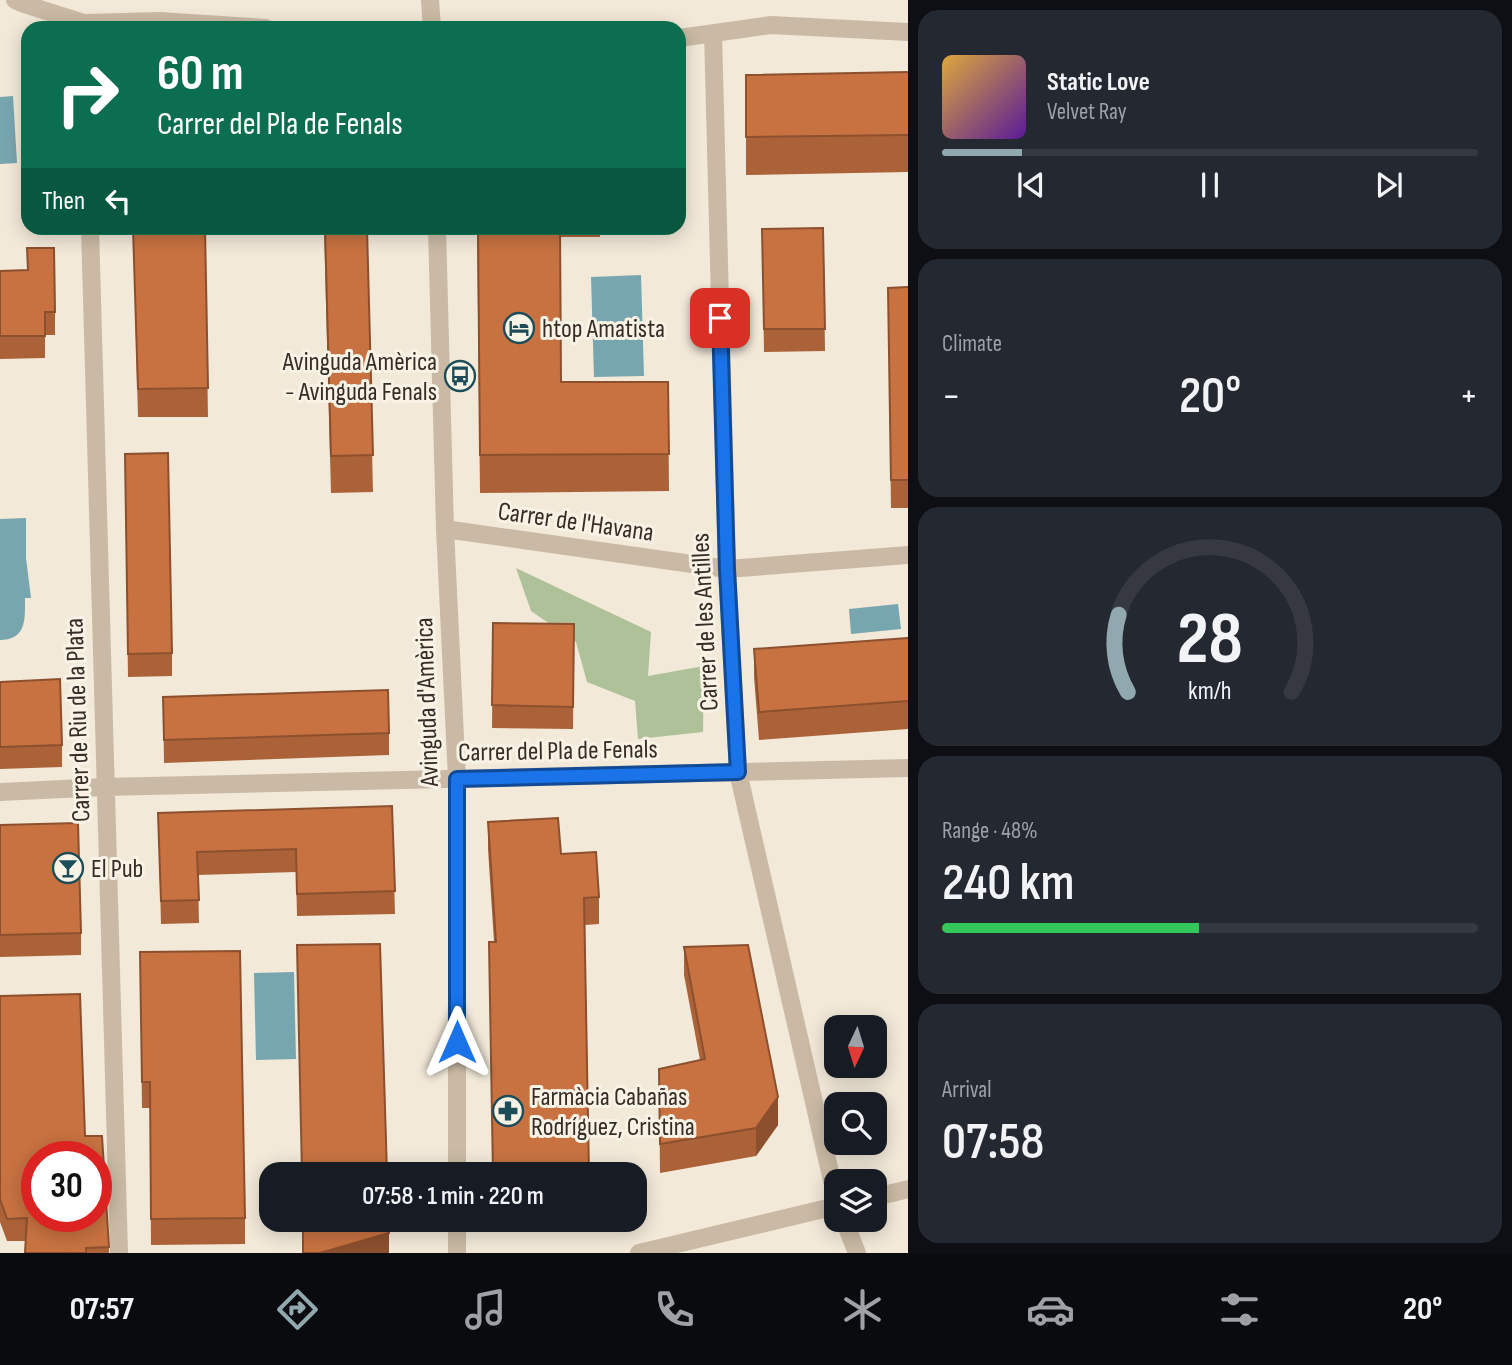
<!DOCTYPE html>
<html lang="en">
<head>
<meta charset="utf-8">
<style>
  body { margin:0; font-family:"Sofia Sans Condensed",sans-serif; background:#242831; color:#f1f3f6; height:100vh; display:flex; flex-direction:column; font-size:26px; white-space:nowrap }
  * { box-sizing:border-box; margin:0 }
  p { font-size:23px; color:#9ea1a6 }
  .icon { flex:none; width:38px; height:38px; fill:none; stroke:currentColor; stroke-width:2; stroke-linecap:round; stroke-linejoin:round }
  .map { position:relative; flex:1; overflow:hidden }
  .drawer { display:flex; flex-direction:column; gap:10px; padding:10px; background:#0d0f14; width:604px }
  .drawer>* { flex:none }
  .banner { position:absolute; left:21px; top:21px; width:665px; height:214px; border-radius:21px; box-shadow:0 4px 18px #0003; background:#0b6e4f; color:#fff; overflow:hidden }
  .needle { width:46px; rotate:184deg }
  .tools { position:absolute; left:824px; top:1015px; display:grid; gap:14px }
  .tools a { display:grid; place-items:center; width:63px; height:63px; border-radius:14px; background:#171b24; box-shadow:0 4px 18px #0003; font-size:35px }
  .speed { position:absolute; left:21px; top:1141px; display:flex; gap:14px; font-size:35px; font-weight:700; text-align:center }
  .speed>* { display:grid; place-content:center; width:91px; height:91px; border-radius:50%; background:#171b24; box-shadow:0 4px 18px #0003; line-height:1 }
  .speed .limit { border:10px solid #d22; background:#fff; color:#111 }
  .pin { position:absolute; display:grid; place-items:center; width:60px; height:60px; color:#fff; margin:-30px; border-radius:14px; box-shadow:0 4px 10px #0006 }
  .me { position:absolute; width:77px; margin:-38px; rotate:0deg; stroke-linejoin:round; filter:drop-shadow(0 0 5px #0008) }
  .turn { display:flex; align-items:center; gap:24px; height:147px; padding:0 21px; font-size:32px }
  .turn .icon { width:91px; height:91px; stroke-width:2.5 }
  .turn b { display:block; font-size:49px; line-height:60px }
  .then { display:flex; align-items:center; height:66px; padding:0 21px; background:#0003; gap:14px; font-size:26px }
  .big { font-size:52px; font-weight:600; line-height:1.1 }
  .drawer .widget { flex:1; display:flex; flex-direction:column; justify-content:center; gap:10px; min-width:0; padding:0 24px; border-radius:21px; background:#242831 }
  .drawer .dial { align-items:center; gap:0 }
  .dial svg { height:182px; overflow:visible; fill:none; stroke:#363941; stroke-width:7; stroke-linecap:round; text-anchor:middle }
  .dial text { fill:#f1f3f6; stroke:none }
  .song { display:flex; align-items:center; gap:21px }
  .cover { width:84px; height:84px; border-radius:10px; background:linear-gradient(135deg,hsl(40 70% 55%),hsl(270 70% 35%)) }
  .played { height:7px; border-radius:4px; background:linear-gradient(90deg,#91a8af 15%,#363941 15%) }
  .keys { display:flex; justify-content:space-around; direction:ltr }
  .heat { display:flex; justify-content:space-between; align-items:center; font-size:38px; direction:ltr }
  .charge { height:10px; border-radius:5px; background:linear-gradient(90deg,#34c759 48%,#363941 0) }
  .trip { position:absolute; left:259px; top:1162px; width:388px; height:70px; border-radius:21px; background:#171b24; box-shadow:0 4px 18px #0003; font-weight:600; line-height:70px; text-align:center }
  .dock { display:flex; height:112px; justify-content:space-around; align-items:center; background:#090b0e; color:#9ea1a6 }
  .dock .icon { width:49px; height:49px }
  .dock .current { color:#91a8af }
  .dock b { font-size:32px; color:#f1f3f6 }
  main { display:flex; flex:1; min-height:0 }
  .map>svg:first-child { display:block }
  .green { fill:#afc199 }
  .water { fill:#78a6af }
  .lines { fill:none; stroke-linecap:round; stroke-linejoin:round }
  .minor { stroke:#cabaa5; stroke-width:18 }
  .wall { fill:#ac6238 }
  .shaded-wall { fill:#8c502e }
  .building { fill:#c87241; stroke:#8c502e; stroke-width:2; fill-rule:evenodd }
  .route-casing { stroke:#114b97; stroke-width:18 }
  .route { stroke:#1a73e8; stroke-width:12 }
  .labels { text-anchor:middle; stroke-width:6; stroke-linejoin:round; paint-order:stroke }
  .poi-label { font-size:26px; fill:#362d27; stroke:#f9f3e6; text-anchor:start }
  .street-label { font-size:26px; fill:#362d27; stroke:#f9f3e6 }
</style>
</head>
<body>
<main>
<div class="map">
<svg width="909" height="1253" viewBox="0 0 909 1253">
  <rect width="100%" height="100%" fill="#f2e9d9"/>
  <path class="green" d="M 516,568 L 651,632 L 648,676 L 704,666 L 703,732 L 638,739 L 635,701 L 587,682 L 576,642 L 531,611 Z"/>
  <path class="water" d="M 13,96 L 17,163 L 0,164 L 0,97 Z
    M 641,275 L 644,376 L 594,377 L 591,277 Z
    M 26,518 L 26,558 L 31,598 L 25,598 C 25,618 27,640 0,640 L 0,519 Z
    M 898,604 L 901,629 L 851,634 L 849,609 Z
    M 294,972 L 296,1059 L 256,1060 L 254,973 Z"/>
  <g class="lines">
    <path class="minor" d="M 15,0 L 24,4 L 84,23 L 160,21 L 266,28
      M 430,0 L 432,28
      M 713,33 L 727,569 L 738,772 L 836,1198
      M 679,38 L 771,25 L 909,32
      M 90,228 L 119,1253
      M 437,228 L 445,529 L 457,779 L 457,1174
      M 445,529 L 727,569 L 909,555
      M 0,792 L 105,787 L 909,768
      M 875,1197 L 909,1189
      M 457,1220 L 457,1253
      M 844,1220 L 857,1253
      M 639,1253 L 836,1206"/>
  </g>
  <path class="wall" d="M 909,72 L 909,172 L 746,175 L 746,75 Z
    M 133,228 L 205,228 L 208,417 L 138,417 Z
    M 324,228 L 367,228 L 373,492 L 331,493 Z
    M 477,228 L 600,228 L 600,237 L 560,237 L 561,382 L 668,382 L 669,491 L 480,493 Z
    M 823,228 L 825,351 L 764,352 L 762,229 Z
    M 0,271 L 55,312 L 55,335 L 45,335 L 45,358 L 0,359 Z
    M 909,287 L 909,508 L 891,508 L 888,288 Z
    M 125,476 L 172,653 L 172,676 L 128,677 Z
    M 493,623 L 574,624 L 573,729 L 492,728 Z
    M 909,638 L 909,729 L 759,740 L 754,677 L 754,649 Z
    M 0,682 L 62,745 L 62,767 L 0,769 Z
    M 163,697 L 389,733 L 389,755 L 164,763 Z
    M 392,806 L 395,914 L 297,916 L 296,872 L 198,875 L 199,923 L 161,924 L 158,813 Z
    M 488,822 L 561,854 L 599,897 L 599,924 L 585,925 L 589,1174 L 494,942 L 488,849 Z
    M 0,825 L 81,933 L 81,955 L 0,957 Z
    M 684,947 L 778,1125 L 756,1156 L 660,1173 L 659,1069 L 700,1060 L 684,975 Z
    M 140,952 L 245,1218 L 245,1244 L 151,1245 L 150,1108 L 142,1108 Z
    M 0,996 L 85,1136 L 109,1247 L 109,1253 L 25,1253 L 26,1241 L 7,1241 L 0,1222 Z
    M 494,1220 L 590,1220 L 590,1226 L 494,1228 Z"/>
  <path class="shaded-wall" d="M 778,1097 L 778,1125 L 756,1156 L 756,1128 Z
    M 389,1233 L 389,1253 L 320,1253 Z"/>
  <path class="building" d="M 909,72 L 909,135 L 746,137 L 746,75 Z
    M 133,228 L 205,228 L 208,388 L 138,389 Z
    M 325,228 L 367,228 L 373,455 L 331,456 Z
    M 478,228 L 560,228 L 561,382 L 668,382 L 669,454 L 480,455 Z
    M 823,228 L 825,329 L 764,329 L 762,229 Z
    M 27,248 L 54,248 L 55,312 L 45,312 L 45,336 L 0,336 L 0,271 L 28,270 Z
    M 909,287 L 909,480 L 891,480 L 888,288 Z
    M 168,453 L 172,653 L 128,654 L 125,454 Z
    M 493,623 L 574,624 L 573,707 L 492,705 Z
    M 909,638 L 909,701 L 759,712 L 754,649 Z
    M 60,679 L 62,745 L 0,747 L 0,682 Z
    M 388,690 L 389,733 L 164,740 L 163,697 Z
    M 392,806 L 395,891 L 297,894 L 296,849 L 197,852 L 199,900 L 161,901 L 158,813 Z
    M 558,818 L 561,854 L 596,852 L 599,897 L 584,898 L 589,1174 L 493,1174 L 489,942 L 496,942 L 488,822 Z
    M 78,823 L 81,933 L 0,935 L 0,825 Z
    M 380,944 L 387,1174 L 302,1174 L 297,945 Z
    M 748,945 L 778,1097 L 756,1128 L 660,1144 L 659,1069 L 705,1059 L 684,947 Z
    M 240,951 L 245,1218 L 151,1219 L 150,1082 L 142,1082 L 140,952 Z
    M 80,994 L 85,1136 L 102,1136 L 109,1247 L 86,1248 L 86,1253 L 25,1253 L 27,1218 L 7,1219 L 0,1199 L 0,996 ZM 37,1157 L 96,1157 L 96,1216 L 37,1216 Z
    M 303,1220 L 388,1220 L 389,1233 L 320,1253 L 303,1253 Z"/>
  <g class="lines">
    <g class="route-casing">
      <path id="route" d="M 457,1042 L 457,779 L 738,772 L 727,569 L 720,318"/>
    </g>
    <use href="#route" class="route"/>
  </g>
  <defs>
    <g id="hotel-ring" transform="scale(1.575)"><circle r="9.5" fill="#f9f3e6" stroke="#1c4d58" stroke-width="1.5"/><path d="M-6-4.5h1.5V1H6V5H4.5V3h-9V5H-6ZM-4 0a1.8 1.8 0 1 1 3.6 0ZM.5 0V-2.5h3Q6-2.5 6 0Z" fill="#1c4d58"/></g>
    <g id="bus-ring" transform="scale(1.575)"><circle r="9.5" fill="#f9f3e6" stroke="#1c4d58" stroke-width="1.5"/><path d="M-5-6H5V4H4V6H2V4H-2V6H-4V4H-5ZM-3.5-4V0h7V-4ZM-3.5 1.2v1.5H-2V1.2ZM2 1.2v1.5H3.5V1.2Z" fill="#1c4d58"/></g>
    <g id="bar-ring" transform="scale(1.575)"><circle r="9.5" fill="#f9f3e6" stroke="#1c4d58" stroke-width="1.5"/><path d="M-6-5H6L.8 .8V4.5H3.5V6h-7V4.5H-.8V.8Z" fill="#1c4d58"/></g>
    <g id="pharmacy-ring" transform="scale(1.575)"><circle r="9.5" fill="#f9f3e6" stroke="#1c4d58" stroke-width="1.5"/><path d="M-2-6h4v4h4v4h-4v4h-4v-4h-4v-4h4Z" fill="#1c4d58"/></g>
  </defs>
  <g fill-rule="evenodd">
    <use href="#hotel-ring" x="519" y="328"/>
    <use href="#bus-ring" x="460" y="376"/>
    <use href="#bar-ring" x="68" y="868"/>
    <use href="#pharmacy-ring" x="508" y="1111"/>
  </g>
  <g class="labels">
    <g class="poi-label">
      <text x="542" y="337">htop Amatista</text>
      <text x="437" y="370" text-anchor="end">Avinguda Amèrica<tspan x="437" dy="30">- Avinguda Fenals</tspan></text>
      <text x="91" y="877">El Pub</text>
      <text x="531" y="1105">Farmàcia Cabañas<tspan x="531" dy="30">Rodríguez, Cristina</tspan></text>
    </g>
    <g class="street-label">
      <text transform="translate(576 521) rotate(8)" y="9">Carrer de l'Havana</text>
      <text transform="translate(704 622) rotate(-93)" y="9">Carrer de les Antilles</text>
      <text transform="translate(426 702) rotate(-92)" y="9">Avinguda d'Amèrica</text>
      <text transform="translate(77 720) rotate(-92)" y="9">Carrer de Riu de la Plata</text>
      <text transform="translate(558 750) rotate(-1)" y="9">Carrer del Pla de Fenals</text>
    </g>
  </g>
</svg>
<div class="tools">
<a><svg class="needle" viewBox="-14 -14 28 28"><path d="M0-13l5 13h-10z" fill="#e53935"/><path d="M0 13l5-13h-10z" fill="#9ea1a6"/></svg></a>
<a><svg class="icon" aria-label="search" viewBox="0 0 24 24"><circle cx="10" cy="10" r="6"/><path d="M15 15l6 6"/></svg></a>
<a><svg class="icon" aria-label="layers" viewBox="0 0 24 24"><path d="M12 4l9 5-9 5-9-5zM3 14l9 5 9-5"/></svg></a>
</div>
<div class="speed"><div class="limit">30</div></div>
<div class="pin" style="left:720px;top:318px;background:#d93025"><svg class="icon" aria-label="arrive" viewBox="0 0 24 24"><path d="M6 21V4h12l-3 4 3 4H6"/></svg></div>
<svg class="me" style="left:457px;top:1042px" viewBox="-20 -20 40 40"><path d="M0-17L14 15 0 8-14 15z" fill="#1a73e8" stroke="#fff" stroke-width="4"/></svg>
<div class="trip">07:58 · 1 min · 220 m</div>
<div class="banner">
<div class="turn"><svg class="icon" aria-label="right" viewBox="0 0 24 24"><path d="M7 20v-9h11M14 6l5 5-5 5"/></svg><div><b>60 m</b>Carrer del Pla de Fenals</div></div>
<div class="then">Then<svg class="icon" aria-label="left" viewBox="0 0 24 24"><path d="M17 20v-9H6M10 6l-5 5 5 5"/></svg></div>
</div>
</div>
<section class="drawer">
<div class="widget">
<div class="song"><i class="cover"></i><div><b>Static Love</b><p>Velvet Ray</p></div></div>
<div class="played"></div>
<div class="keys"><svg class="icon" aria-label="previous" viewBox="0 0 24 24"><path d="M18 5L8 12l10 7zM5 5v14"/></svg><svg class="icon" aria-label="pause" viewBox="0 0 24 24"><path d="M8 5v14M16 5v14"/></svg><svg class="icon" aria-label="next" viewBox="0 0 24 24"><path d="M6 5l10 7-10 7zM19 5v14"/></svg></div>
</div>
<div class="widget"><p>Climate</p>
<div class="heat"><a>−</a><b class="big">20°</b><a>+</a></div>
</div>
<div class="widget dial"><svg viewBox="0 0 100 80">
<path d="M14 69A42 42 0 1 1 86 69"/>
<path d="M14 69A42 42 0 0 1 10 35" stroke="#91a8af"/>
<text x="50" y="56" font-size="32" font-weight="700">28</text>
<text x="50" y="72" font-size="11">km/h</text>
</svg></div>
<div class="widget"><p>Range · 48%</p><b class="big">240 km</b><div class="charge"></div></div>
<div class="widget"><p>Arrival</p><b class="big">07:58</b></div>
</section>
</main>
<nav class="dock">
<b>07:57</b>
<svg class="icon current" aria-label="directions" viewBox="0 0 24 24"><path d="M12 3l9 9-9 9-9-9zM9 14v-3h6M13 9l2 2-2 2"/></svg>
<svg class="icon" aria-label="music" viewBox="0 0 24 24"><path d="M9 18V5l10-2v13"/><circle cx="6" cy="18" r="3"/><circle cx="16" cy="16" r="3"/></svg>
<svg class="icon" aria-label="phone" viewBox="0 0 24 24"><path d="M5 4h4l2 5-3 2q2 4 5 5l2-3 5 2v4C11 20 4 13 5 4z"/></svg>
<svg class="icon" aria-label="climate" viewBox="0 0 24 24"><path d="M12 3v18M4 7l16 10M4 17L20 7"/></svg>
<svg class="icon" aria-label="car" viewBox="0 0 24 24"><path d="M5 17H2v-5l4-1 3-4h7l3 4 3 1v5h-3M9 17h6M6 11h13"/><circle cx="7" cy="17" r="2"/><circle cx="17" cy="17" r="2"/></svg>
<svg class="icon" aria-label="filters" viewBox="0 0 24 24"><path d="M4 7h16M4 17h16"/><circle cx="9" cy="7" r="2"/><circle cx="15" cy="17" r="2"/></svg>
<b>20°</b>
</nav>
</body>
</html>
